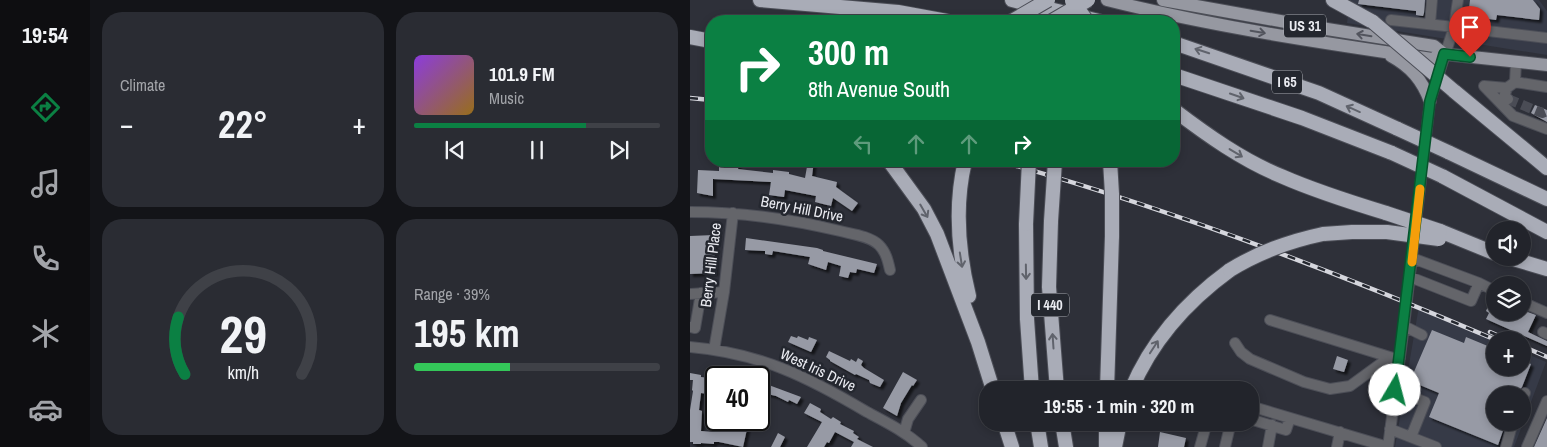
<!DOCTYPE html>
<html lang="en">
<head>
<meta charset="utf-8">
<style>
  body { margin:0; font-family:"Archivo Narrow",sans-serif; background:#2a2c33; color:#f1f3f6; height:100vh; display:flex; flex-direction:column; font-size:19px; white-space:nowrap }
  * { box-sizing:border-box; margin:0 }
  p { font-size:16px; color:#a2a4a9 }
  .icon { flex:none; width:28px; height:28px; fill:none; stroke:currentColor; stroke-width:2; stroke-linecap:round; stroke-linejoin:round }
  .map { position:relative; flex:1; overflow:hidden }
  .panel { display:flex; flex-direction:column; gap:12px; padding:12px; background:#131418; width:600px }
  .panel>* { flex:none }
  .banner { position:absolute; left:15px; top:15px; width:475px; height:152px; border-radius:20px; box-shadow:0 2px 8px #0003,0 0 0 1px #3f4147; background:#0b8043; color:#fff; overflow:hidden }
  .fabs { position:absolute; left:796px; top:221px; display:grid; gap:10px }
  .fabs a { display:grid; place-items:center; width:45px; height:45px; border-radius:50%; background:#22242b; box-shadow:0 2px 8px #0003,0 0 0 1px #3f4147; font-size:25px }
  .speed { position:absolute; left:15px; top:366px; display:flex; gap:10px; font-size:25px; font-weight:700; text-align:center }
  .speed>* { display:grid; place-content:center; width:65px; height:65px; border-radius:50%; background:#22242b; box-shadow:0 2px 8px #0003,0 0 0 1px #3f4147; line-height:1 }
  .speed .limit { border:2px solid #111; border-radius:8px; background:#fff; color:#111 }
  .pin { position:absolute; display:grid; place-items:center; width:42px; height:42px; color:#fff; margin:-51px -21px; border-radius:50% 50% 50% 0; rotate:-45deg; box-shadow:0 0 5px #0007 }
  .pin .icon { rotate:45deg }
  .me { position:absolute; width:55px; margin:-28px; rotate:8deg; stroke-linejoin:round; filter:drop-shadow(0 0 4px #0008) }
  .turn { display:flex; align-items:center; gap:18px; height:105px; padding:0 20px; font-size:22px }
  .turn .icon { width:65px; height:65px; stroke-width:2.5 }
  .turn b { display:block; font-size:35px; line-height:42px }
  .lanes { display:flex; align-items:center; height:48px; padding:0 20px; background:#0003; justify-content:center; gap:25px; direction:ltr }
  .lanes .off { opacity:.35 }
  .big { font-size:38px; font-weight:700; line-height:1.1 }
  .panel .tile { flex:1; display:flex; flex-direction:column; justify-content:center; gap:8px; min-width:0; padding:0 18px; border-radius:20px; background:#2a2c33 }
  .panel .dial { align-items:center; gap:0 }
  .dial svg { height:130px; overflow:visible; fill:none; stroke:#3f4147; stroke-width:7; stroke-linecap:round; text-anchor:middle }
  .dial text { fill:#f1f3f6; stroke:none }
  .song { display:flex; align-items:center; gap:15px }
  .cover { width:60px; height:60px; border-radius:8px; background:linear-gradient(135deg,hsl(270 70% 55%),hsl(40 70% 35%)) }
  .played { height:5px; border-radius:2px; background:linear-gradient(90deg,#0b8043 70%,#3f4147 70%) }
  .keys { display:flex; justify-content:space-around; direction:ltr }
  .heat { display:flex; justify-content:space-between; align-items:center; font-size:28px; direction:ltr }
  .charge { height:8px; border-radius:4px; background:linear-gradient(90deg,#34c759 39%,#3f4147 0) }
  .panel .tiles { flex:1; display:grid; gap:12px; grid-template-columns:repeat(2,1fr) }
  .trip { position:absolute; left:289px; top:381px; width:280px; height:50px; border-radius:20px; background:#22242b; box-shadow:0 2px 8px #0003,0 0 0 1px #3f4147; font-weight:700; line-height:50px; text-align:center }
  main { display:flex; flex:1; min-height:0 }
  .menu { display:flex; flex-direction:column; width:90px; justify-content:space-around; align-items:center; background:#0e0e11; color:#a2a4a9 }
  .menu .icon { width:35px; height:35px }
  .menu .active { color:#0b8043 }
  .menu b { font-size:22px; color:#f1f3f6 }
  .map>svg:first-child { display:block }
  .built { fill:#363a47; fill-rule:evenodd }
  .building { fill:#979aa5; filter:url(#shadow) }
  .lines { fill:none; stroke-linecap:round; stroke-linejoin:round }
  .minor-tunnel { stroke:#4a4c55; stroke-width:10; stroke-dasharray:10 5; stroke-linecap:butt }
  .minor-casing { stroke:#4c4e57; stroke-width:12 }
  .major-casing { stroke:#4c4e57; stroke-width:14 }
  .highway-casing { stroke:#4c4e57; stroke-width:16 }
  .minor { stroke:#64656a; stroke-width:10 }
  .major { stroke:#9698a1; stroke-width:12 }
  .highway { stroke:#a9acb7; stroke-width:14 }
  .rail-casing { stroke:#d5d6dd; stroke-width:4.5 }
  .rail { stroke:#24272f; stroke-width:2.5; stroke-dasharray:8; stroke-linecap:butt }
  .highway-bridge-casing { stroke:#4c4e57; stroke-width:16; stroke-linecap:butt }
  .highway-bridge { stroke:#a9acb7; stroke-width:14 }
  .oneway { stroke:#52545d }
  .oneway2 { stroke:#60636c }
  .route-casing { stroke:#07532c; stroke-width:12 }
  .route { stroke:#0b8043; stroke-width:9 }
  .slow { stroke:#f59e0b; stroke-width:9 }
  .labels { text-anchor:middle; stroke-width:5; stroke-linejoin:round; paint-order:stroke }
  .shield { fill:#24272f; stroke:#afb1b8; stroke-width:1 }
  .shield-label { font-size:14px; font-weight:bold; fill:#ebecf2 }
  .street-label { font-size:15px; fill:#ebecf2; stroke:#24272f }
</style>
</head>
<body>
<main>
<nav class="menu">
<b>19:54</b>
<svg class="icon active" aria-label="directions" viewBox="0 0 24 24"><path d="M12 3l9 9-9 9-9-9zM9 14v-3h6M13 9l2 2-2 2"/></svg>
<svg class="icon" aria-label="music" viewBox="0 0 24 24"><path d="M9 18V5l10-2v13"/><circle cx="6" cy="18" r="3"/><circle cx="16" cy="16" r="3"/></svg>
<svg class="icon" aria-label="phone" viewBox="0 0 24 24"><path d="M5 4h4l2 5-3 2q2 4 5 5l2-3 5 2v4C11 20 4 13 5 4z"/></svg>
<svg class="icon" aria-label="climate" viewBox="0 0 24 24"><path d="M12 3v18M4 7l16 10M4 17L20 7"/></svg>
<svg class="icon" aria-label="car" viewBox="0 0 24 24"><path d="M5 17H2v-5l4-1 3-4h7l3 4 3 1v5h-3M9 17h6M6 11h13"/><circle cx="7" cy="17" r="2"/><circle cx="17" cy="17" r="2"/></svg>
</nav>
<section class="panel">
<div class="tiles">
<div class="tile"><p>Climate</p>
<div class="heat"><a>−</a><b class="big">22°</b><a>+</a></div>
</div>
<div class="tile">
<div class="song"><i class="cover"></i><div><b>101.9 FM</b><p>Music</p></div></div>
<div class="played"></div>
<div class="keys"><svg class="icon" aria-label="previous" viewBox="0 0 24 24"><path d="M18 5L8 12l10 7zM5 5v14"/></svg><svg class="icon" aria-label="pause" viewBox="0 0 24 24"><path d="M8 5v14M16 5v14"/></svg><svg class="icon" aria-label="next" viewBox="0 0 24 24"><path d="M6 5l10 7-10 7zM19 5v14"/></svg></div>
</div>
<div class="tile dial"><svg viewBox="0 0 100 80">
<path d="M14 69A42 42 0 1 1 86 69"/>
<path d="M14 69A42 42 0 0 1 10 34" stroke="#0b8043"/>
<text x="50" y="56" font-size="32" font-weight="700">29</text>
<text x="50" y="72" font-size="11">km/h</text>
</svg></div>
<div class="tile"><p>Range · 39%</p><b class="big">195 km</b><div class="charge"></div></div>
</div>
</section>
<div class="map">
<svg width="857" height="447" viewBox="0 0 857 447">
  <defs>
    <filter id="shadow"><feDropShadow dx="3" dy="3" stdDeviation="1" flood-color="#0009"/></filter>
  </defs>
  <rect width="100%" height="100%" fill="#2e3039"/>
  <path class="built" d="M 660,0 L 849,0 L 857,11 L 857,55 L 657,23 Z
    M 729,306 L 806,340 L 805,368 L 832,368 L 833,352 L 856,362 L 824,447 L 705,447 ZM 805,395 L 832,395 L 832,422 L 805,422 Z"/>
  <path class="building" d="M 669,0 L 735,0 L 734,13 L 733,16 L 726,15 L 726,11 L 668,4 Z
    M 780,0 L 843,0 L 850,9 L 849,20 L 807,15 L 806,20 L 778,16 Z
    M 845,105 L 857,110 L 857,122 L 841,113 Z
    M 33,161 L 49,161 L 48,169 L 83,173 L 83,170 L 99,172 L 99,174 L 115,178 L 118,161 L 124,161 L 122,176 L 147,182 L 146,187 L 168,203 L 162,211 L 143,198 L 141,206 L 125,202 L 126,196 L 95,190 L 94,197 L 79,195 L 81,182 L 62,181 L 23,179 L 23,196 L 7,193 L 8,170 L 29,171 L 29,164 L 33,164 Z
    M 24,235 L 25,273 L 0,274 L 0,236 Z
    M 56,238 L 127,248 L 133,250 L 133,251 L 187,264 L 184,273 L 167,269 L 166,273 L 160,272 L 158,278 L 149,276 L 151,266 L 138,262 L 136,270 L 118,264 L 120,257 L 83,251 L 82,255 L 75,254 L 75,251 L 55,250 Z
    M 802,297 L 805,298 L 805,312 L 832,312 L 832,310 L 846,315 L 838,332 L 857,341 L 857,346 L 796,319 L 799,313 L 796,311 Z
    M 742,330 L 774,343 L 776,337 L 805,349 L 805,368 L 832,368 L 832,360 L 841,364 L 832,387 L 826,395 L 805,395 L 805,422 L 816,422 L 808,445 L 739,417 L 749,393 L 720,381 Z
    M 101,336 L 107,338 L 108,336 L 118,340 L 119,337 L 127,340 L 121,352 L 98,342 Z
    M 139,351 L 160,361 L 161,359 L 166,362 L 168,358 L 173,361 L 171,365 L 174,368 L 194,380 L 190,387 L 180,383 L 179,380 L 166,374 L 165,375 L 140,361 L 140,360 L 136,357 Z
    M 647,356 L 658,360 L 654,372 L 643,369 Z
    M 213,372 L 227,380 L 223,386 L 222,385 L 211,403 L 207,416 L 193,408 Z
    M 0,373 L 11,375 L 11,377 L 20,378 L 19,384 L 26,384 L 26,395 L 11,393 L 9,410 L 12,411 L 11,431 L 25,432 L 28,420 L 59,420 L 53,447 L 29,442 L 24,442 L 24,444 L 11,443 L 11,444 L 3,444 L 3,442 L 0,442 L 0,410 L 3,391 L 2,390 L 3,380 L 0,380 Z
    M 69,384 L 76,384 L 111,397 L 107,404 L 99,400 L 98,402 L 86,396 L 69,392 Z
    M 120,403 L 131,409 L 130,412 L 141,419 L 143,417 L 151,422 L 150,424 L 164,431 L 163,433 L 169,437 L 167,439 L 183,447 L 161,447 L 164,442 L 145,432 L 139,443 L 137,442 L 134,447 L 117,447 L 132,422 L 114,413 Z
    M 857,418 L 857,447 L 844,447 Z
    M 470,432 L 496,438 L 494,447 L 468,447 Z
    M 88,433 L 95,437 L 90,447 L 81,447 Z"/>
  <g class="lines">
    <path class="minor-tunnel" d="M 818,99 L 852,113 L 857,111"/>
    <g class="minor-casing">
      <path id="minor" d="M 701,20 L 764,27 L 768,0
        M 740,24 L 742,0
        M 826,62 L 825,82 L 817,88 L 794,86 L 823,116 L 857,129
        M 825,82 L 857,87
        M 817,88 L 814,97 L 818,99
        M 0,212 C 51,212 100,219 150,231 C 162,234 180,236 189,245 C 196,252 198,261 200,270
        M 720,277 L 781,301 L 789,283 L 722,258
        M 789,283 L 805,291
        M 0,294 L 34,292
        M 832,302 L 857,313
        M 580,320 L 703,358
        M 714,326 L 732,335
        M 0,327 L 5,328 L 11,293
        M 853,332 L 857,334
        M 545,343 L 551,352 L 560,359 L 614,382 L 640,389 L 660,386 L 697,359 L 710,358
        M 0,347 C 70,353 118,377 177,412 C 196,422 216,432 232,447
        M 24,350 L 34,292 L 43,213
        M 705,390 L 735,402 L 721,437
        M 832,399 L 835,393
        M 560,406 L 698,447
        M 560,413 L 563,420 L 596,430 L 600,418
        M 700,429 L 746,447
        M 214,433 L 218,419 L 231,400
        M 510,447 L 517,422
        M 535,447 L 541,422
        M 578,447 L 582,425
        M 647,447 L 650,432
        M 698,447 L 714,326 L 740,101 L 764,27 L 857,38
        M 816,447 L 823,422
        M 837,447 L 857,401"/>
    </g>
    <g class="major-casing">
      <path id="major" d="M 417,0 C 524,27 633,43 742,59 L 754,54 L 857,65
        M 473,0 L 618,26 L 744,46 L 754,54
        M 701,56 C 721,67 732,80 740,101"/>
    </g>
    <g class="highway-casing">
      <path id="highway" d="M 70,0 L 208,12 L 257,21
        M 322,0 L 409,21
        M 643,0 L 683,22
        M 0,37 L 21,41
        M 484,43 L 629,93 L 708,129
        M 484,75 L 612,118 L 702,153
        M 764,91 L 857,168
        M 484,110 C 517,135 552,160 591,176 C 625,191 660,202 696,213
        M 758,152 L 857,199
        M 199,161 L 234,209 L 247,234 L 288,342 L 303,390
        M 275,161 C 264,207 268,251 279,296
        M 752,176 L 857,232
        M 361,221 L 359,287 L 367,390
        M 336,224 L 337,319 L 342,390
        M 750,231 L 804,253
        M 633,234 L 662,232 L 697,232
        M 820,258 L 857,269
        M 417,390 L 422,236
        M 441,390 C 462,340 496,302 540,270
        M 314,422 L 322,447
        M 347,422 L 351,447
        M 372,422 L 376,447
        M 416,447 L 416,422
        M 425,447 L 430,422"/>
    </g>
    <use href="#minor" class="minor"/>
    <use href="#major" class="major"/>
    <use href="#highway" class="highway"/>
    <g class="rail-casing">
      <path id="rail" d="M 0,98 L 21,100
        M 309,161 C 479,208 644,271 806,340
        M 800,332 L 818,340
        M 832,346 L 857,357"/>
    </g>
    <use href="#rail" class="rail"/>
    <g class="highway-bridge-casing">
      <path id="highway-bridge" d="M 382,1 L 397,21
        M 322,21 L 358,0
        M 362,21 L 398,0
        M 683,22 L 764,91
        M 708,129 L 758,152
        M 702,153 L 752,176
        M 420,161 L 422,194 L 422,236
        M 696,213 L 750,231
        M 361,221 L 365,161
        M 336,224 L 339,161
        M 697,232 L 749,239
        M 540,270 C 569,252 600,241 633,234"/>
    </g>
    <use href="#highway-bridge" class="highway-bridge"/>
  </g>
  <defs><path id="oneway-shaft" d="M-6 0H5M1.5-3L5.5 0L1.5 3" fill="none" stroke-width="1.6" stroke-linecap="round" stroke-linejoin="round" transform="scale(1.25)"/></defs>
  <g class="oneway">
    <use href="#oneway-shaft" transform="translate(568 32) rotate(10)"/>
    <use href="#oneway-shaft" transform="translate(674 35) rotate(-171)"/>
  </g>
  <g class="oneway2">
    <use href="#oneway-shaft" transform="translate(512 51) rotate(-162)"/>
    <use href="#oneway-shaft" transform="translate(547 96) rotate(19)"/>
    <use href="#oneway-shaft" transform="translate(663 109) rotate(-156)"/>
    <use href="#oneway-shaft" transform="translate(546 153) rotate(31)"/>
    <use href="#oneway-shaft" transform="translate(234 211) rotate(60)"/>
    <use href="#oneway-shaft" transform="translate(271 260) rotate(81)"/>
    <use href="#oneway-shaft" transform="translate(336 272) rotate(89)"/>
    <use href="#oneway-shaft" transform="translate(363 341) rotate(-94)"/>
    <use href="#oneway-shaft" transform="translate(464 347) rotate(-57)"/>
  </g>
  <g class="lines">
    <g class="route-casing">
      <path id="route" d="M 705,390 L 740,101 L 754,54 L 780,57"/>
    </g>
    <use href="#route" class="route"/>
    <path class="slow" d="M 722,262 L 730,189"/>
  </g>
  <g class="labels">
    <g class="shield">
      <rect x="594" y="14.5" width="42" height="23" rx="4"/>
      <rect x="582" y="70.5" width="30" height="23" rx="4"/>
      <rect x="341" y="293.5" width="38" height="23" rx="4"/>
    </g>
    <g class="shield-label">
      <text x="615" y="31">US 31</text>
      <text x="597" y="87">I 65</text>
      <text x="360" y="310">I 440</text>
    </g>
    <g class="street-label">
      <text transform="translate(112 209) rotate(11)" y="5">Berry Hill Drive</text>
      <text transform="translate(21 265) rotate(-83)" y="5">Berry Hill Place</text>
      <text transform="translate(128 370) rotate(25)" y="5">West Iris Drive</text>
    </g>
  </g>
</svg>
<div class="fabs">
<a><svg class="icon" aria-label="sound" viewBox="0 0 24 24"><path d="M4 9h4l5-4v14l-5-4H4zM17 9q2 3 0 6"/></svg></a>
<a><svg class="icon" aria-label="layers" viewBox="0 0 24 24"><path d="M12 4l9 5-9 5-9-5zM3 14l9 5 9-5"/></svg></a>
<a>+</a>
<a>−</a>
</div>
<div class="speed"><div class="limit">40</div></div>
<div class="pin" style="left:780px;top:57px;background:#d93025"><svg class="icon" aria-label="arrive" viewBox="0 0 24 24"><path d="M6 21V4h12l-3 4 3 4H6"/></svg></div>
<svg class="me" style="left:705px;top:390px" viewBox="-20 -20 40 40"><circle r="19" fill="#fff"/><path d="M0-13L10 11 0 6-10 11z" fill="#0b8043"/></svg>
<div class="trip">19:55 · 1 min · 320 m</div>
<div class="banner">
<div class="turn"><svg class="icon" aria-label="right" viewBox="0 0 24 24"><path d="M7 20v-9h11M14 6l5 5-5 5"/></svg><div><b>300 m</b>8th Avenue South</div></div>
<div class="lanes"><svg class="icon off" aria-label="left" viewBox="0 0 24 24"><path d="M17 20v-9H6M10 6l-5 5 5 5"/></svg><svg class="icon off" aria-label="ahead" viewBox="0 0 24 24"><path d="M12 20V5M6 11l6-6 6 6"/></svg><svg class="icon off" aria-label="ahead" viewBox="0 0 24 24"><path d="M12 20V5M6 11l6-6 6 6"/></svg><svg class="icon" aria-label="right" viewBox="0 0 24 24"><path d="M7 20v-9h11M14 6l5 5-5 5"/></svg></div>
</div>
</div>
</main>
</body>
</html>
